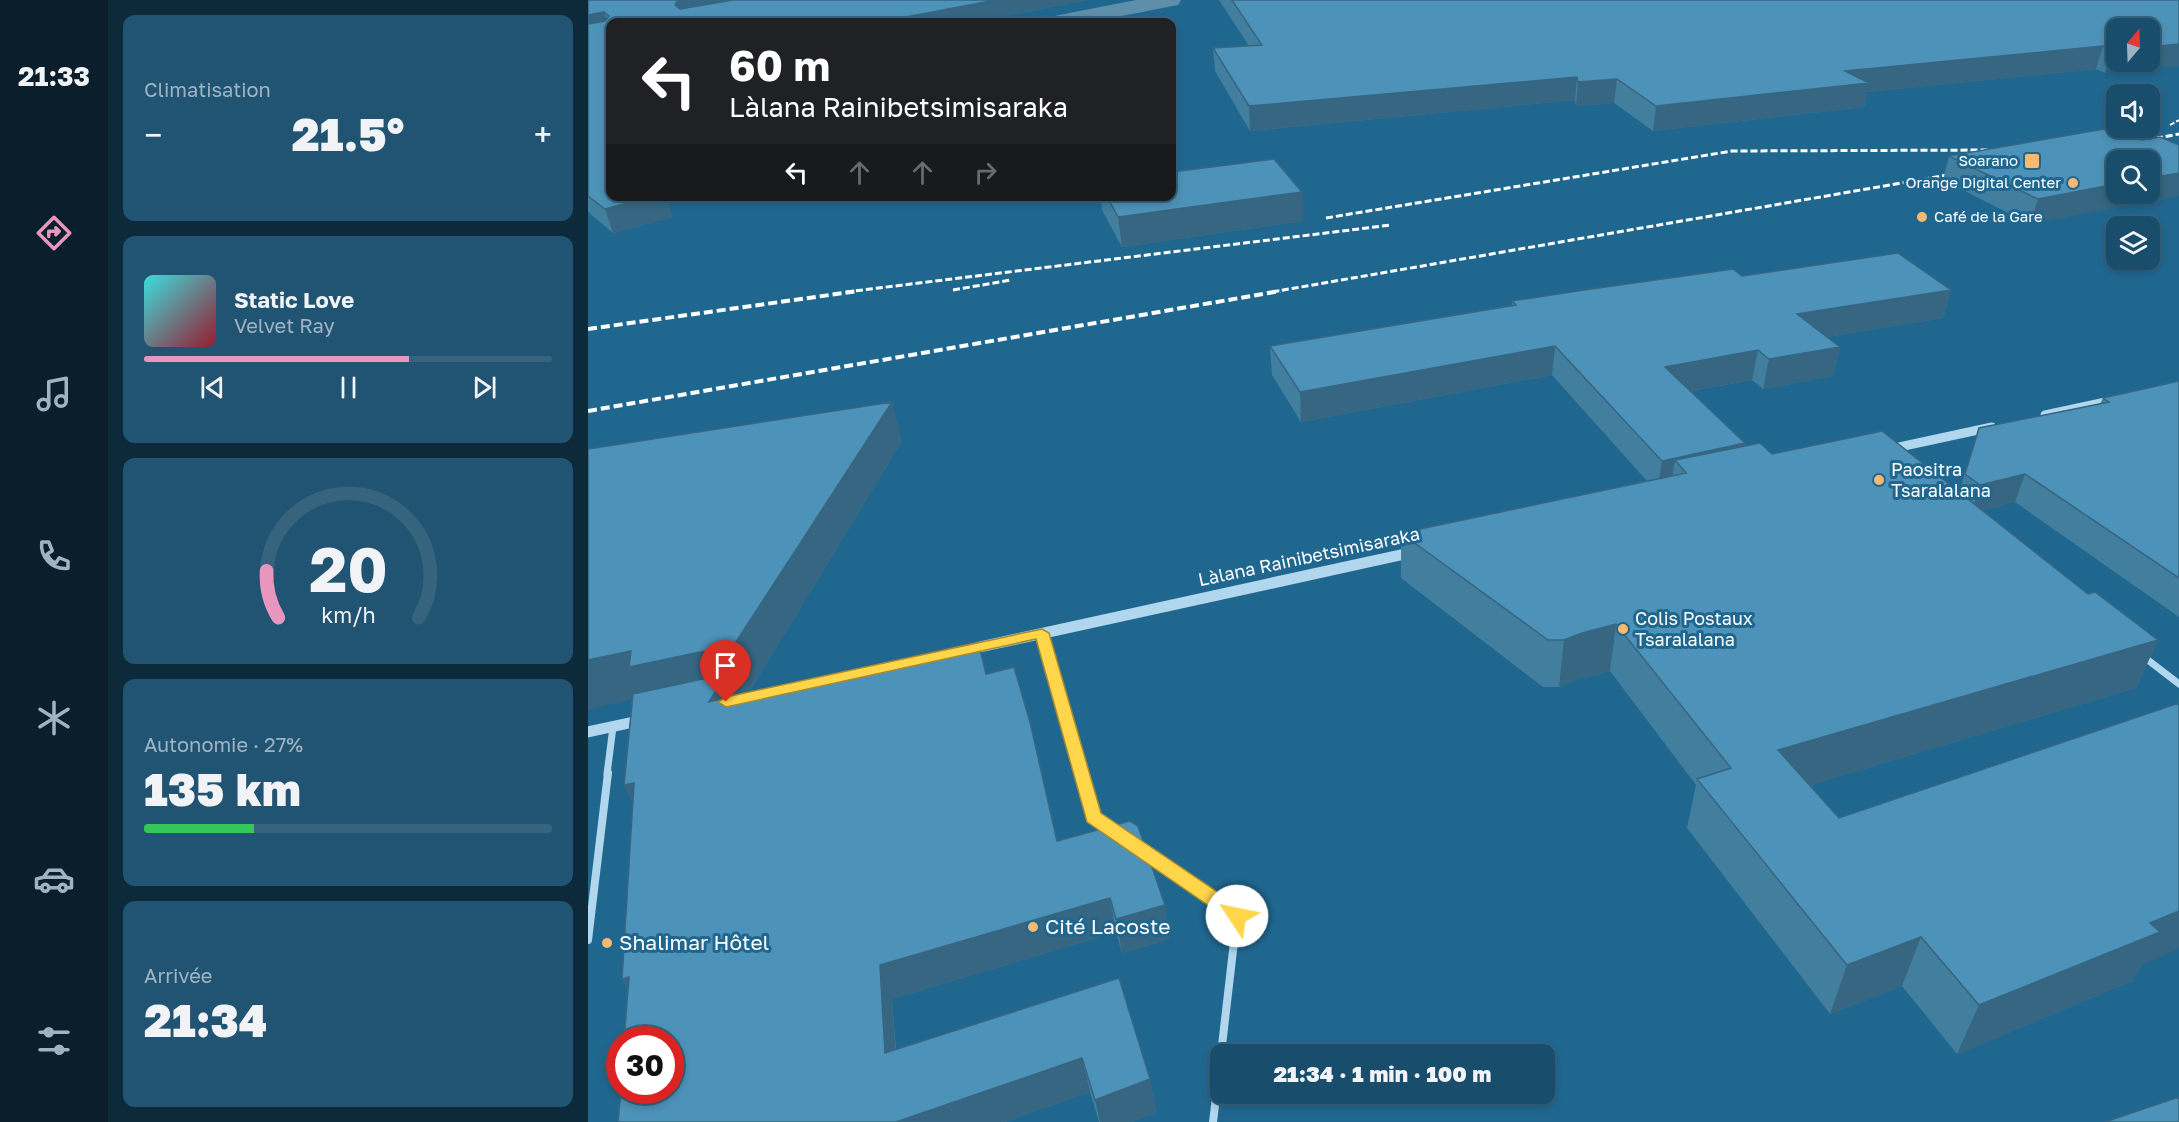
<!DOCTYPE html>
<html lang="fr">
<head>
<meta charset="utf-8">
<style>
  body { margin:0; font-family:"Golos Text",sans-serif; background:#215472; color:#f1f3f6; height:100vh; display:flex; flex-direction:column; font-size:22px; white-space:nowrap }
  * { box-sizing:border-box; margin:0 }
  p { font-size:20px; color:#9fb4c2 }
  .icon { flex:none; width:33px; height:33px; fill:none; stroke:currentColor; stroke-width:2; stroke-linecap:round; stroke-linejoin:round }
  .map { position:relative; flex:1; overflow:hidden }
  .side { display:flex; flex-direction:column; gap:15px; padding:15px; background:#0d2a3b; width:480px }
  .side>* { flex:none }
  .top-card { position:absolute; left:18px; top:18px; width:570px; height:183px; border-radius:12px; box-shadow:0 3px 9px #0003,0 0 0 2px #36647f; background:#202124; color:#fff; overflow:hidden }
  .needle { width:39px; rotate:19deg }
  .controls { position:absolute; left:1518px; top:18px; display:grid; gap:12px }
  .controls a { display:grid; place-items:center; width:54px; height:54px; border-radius:12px; background:#184d6c; box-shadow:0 3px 9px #0003,0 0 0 2px #36647f; font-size:30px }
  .speed { position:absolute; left:18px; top:1026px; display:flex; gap:12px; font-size:30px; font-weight:700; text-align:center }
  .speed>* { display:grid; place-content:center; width:78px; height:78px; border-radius:50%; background:#184d6c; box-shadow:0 3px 9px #0003,0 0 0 2px #36647f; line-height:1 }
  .speed .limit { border:9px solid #d22; background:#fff; color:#111 }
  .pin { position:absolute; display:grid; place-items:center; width:51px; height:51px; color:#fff; margin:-62px -26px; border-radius:50% 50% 50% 0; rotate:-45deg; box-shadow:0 0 6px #0007 }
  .pin .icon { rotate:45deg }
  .me { position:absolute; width:66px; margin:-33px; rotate:304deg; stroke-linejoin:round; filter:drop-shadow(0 0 4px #0008) }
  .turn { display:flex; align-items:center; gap:21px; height:126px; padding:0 24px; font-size:27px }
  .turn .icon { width:78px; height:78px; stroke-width:2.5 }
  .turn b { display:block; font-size:42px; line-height:51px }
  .lanes { display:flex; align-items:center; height:57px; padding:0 24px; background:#0003; justify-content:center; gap:30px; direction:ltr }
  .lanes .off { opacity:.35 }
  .big { font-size:45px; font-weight:800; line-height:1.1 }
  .side .card { flex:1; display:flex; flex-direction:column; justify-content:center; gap:9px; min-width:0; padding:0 21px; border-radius:12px; background:#215472 }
  .side .dial { align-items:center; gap:0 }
  .dial svg { height:156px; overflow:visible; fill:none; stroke:#36647f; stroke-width:7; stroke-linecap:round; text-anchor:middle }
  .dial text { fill:#f1f3f6; stroke:none }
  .song { display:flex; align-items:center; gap:18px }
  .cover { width:72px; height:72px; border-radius:9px; background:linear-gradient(135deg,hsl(180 70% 55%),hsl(350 70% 35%)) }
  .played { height:6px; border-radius:3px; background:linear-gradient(90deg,#e797bd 65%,#36647f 65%) }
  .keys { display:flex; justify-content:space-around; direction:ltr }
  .heat { display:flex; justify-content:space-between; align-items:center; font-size:33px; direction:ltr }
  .charge { height:9px; border-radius:4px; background:linear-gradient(90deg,#34c759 27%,#36647f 0) }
  .trip { position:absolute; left:622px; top:1044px; width:345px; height:60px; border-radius:12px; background:#184d6c; box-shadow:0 3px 9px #0003,0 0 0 2px #36647f; font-weight:800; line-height:60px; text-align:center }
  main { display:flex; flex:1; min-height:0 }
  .dock { display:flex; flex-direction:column; width:108px; justify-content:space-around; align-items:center; background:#0a1f2b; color:#9fb4c2 }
  .dock .icon { width:42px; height:42px }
  .dock .on { color:#e797bd }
  .dock b { font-size:27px; color:#f1f3f6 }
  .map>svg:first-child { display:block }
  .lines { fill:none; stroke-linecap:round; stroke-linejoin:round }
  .canal { fill:#5f8eaa; fill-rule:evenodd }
  .minor-far1 { stroke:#b0d7ed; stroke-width:7 }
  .minor { stroke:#b0d7ed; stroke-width:8 }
  .tertiary-far1 { stroke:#b0d7ed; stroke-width:9 }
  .tertiary { stroke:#b0d7ed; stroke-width:11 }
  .rail-far2 { stroke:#fff; stroke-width:2; stroke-dasharray:5 2; stroke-linecap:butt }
  .rail-far1 { stroke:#fff; stroke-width:3; stroke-dasharray:7 3; stroke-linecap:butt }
  .rail { stroke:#fff; stroke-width:4; stroke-dasharray:9 4; stroke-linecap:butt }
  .wall { fill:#427e9e }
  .shaded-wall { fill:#366681 }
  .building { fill:#4d92b8; stroke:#366681; stroke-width:1.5 }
  .route { fill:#ffd54a; stroke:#a68a30; stroke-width:1.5 }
  .poi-dot { fill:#fab871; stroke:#206790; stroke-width:2 }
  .labels { text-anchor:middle; stroke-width:6; stroke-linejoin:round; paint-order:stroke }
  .far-poi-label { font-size:15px; fill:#fff; stroke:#206790; text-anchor:end }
  .poi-label { font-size:18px; fill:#fff; stroke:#206790; text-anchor:start }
  .street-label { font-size:18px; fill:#fff; stroke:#206790 }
  .near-poi-label { font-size:21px; fill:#fff; stroke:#206790; text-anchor:start }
</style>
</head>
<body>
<main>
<nav class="dock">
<b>21:33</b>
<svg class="icon on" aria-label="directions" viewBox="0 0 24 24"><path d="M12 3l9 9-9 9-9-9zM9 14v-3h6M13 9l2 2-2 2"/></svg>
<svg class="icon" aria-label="music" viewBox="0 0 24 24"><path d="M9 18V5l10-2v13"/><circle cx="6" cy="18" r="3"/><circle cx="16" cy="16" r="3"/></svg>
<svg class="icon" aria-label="phone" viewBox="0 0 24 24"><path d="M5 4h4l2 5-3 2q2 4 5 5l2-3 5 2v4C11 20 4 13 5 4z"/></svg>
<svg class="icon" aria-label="climate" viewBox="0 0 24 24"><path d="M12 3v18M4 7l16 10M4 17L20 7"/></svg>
<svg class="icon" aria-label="car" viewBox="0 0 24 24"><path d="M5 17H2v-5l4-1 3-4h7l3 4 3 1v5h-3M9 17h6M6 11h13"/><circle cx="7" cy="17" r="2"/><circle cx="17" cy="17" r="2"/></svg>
<svg class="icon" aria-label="filters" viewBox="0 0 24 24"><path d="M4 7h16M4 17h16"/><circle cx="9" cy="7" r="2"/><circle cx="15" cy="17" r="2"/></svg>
</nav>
<section class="side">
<div class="card"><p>Climatisation</p>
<div class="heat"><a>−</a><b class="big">21.5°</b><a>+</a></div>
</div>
<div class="card">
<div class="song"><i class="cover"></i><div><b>Static Love</b><p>Velvet Ray</p></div></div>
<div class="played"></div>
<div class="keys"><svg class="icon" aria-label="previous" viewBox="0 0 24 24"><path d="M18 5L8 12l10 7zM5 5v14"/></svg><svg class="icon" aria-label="pause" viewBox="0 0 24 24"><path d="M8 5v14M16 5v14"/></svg><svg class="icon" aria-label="next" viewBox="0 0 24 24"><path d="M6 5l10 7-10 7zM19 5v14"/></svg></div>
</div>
<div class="card dial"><svg viewBox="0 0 100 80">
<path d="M14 69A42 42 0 1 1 86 69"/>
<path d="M14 69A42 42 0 0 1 8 45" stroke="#e797bd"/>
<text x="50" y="56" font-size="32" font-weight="700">20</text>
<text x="50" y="72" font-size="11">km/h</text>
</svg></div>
<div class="card"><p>Autonomie · 27%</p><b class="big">135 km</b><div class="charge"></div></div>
<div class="card"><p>Arrivée</p><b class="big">21:34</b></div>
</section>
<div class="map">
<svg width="1591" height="1122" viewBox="0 0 1591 1122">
  <rect width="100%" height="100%" fill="#206790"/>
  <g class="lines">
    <path class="canal" d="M 548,0 L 593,0 L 590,5 L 503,22 L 459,22 L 463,17 L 471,15 Z"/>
    <path class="minor-far1" d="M 454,633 L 493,774
      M 1556,657 L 1591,684
      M 19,774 L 25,727"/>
    <path class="minor" d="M 493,773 L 505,817 L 526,831
      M 554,850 L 649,916 L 633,1054
      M 0,940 L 20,773
      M 625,1122 L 633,1056"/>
    <path class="tertiary-far1" d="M 1457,415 L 1527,400
      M 1302,449 L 1404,427"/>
    <path class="tertiary" d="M 378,650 L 826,552
      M 0,732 L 55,720"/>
    <path class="rail-far2" d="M 1582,125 L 1591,120"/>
    <path class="rail-far1" d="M 1558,140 L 1591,134
      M 738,218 L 1144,151 L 1408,150
      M 365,290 L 423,280
      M 258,292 L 803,225
      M 684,292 L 1371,173"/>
    <path class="rail" d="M 0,329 L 270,291
      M 0,411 L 692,291"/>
  </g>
  <path class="wall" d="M 0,0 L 499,0 L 388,22 L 22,22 L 22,196 L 77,196 L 84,217 L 25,233 L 0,212 Z
    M 631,0 L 1591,0 L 1517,73 L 1508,69 L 1279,92 L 1276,107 L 1065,131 L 1026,103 L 988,106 L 987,100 L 662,131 L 627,71 L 625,48 L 661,46 Z
    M 1522,128 L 1442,224 L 1355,180 L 1361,156 Z
    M 512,196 L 584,196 L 716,221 L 534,247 L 514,210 Z
    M 1154,276 L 1363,290 L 1355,318 L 1239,337 L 1252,347 L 1245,376 L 1175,389 L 1164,380 L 1103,391 L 1157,446 L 1184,454 L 1371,492 L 1391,428 L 1512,404 L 1515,398 L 1591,381 L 1591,617 L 1427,502 L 1394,510 L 1500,594 L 1570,640 L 1548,688 L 1222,785 L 1251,818 L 1554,964 L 1544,981 L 1369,1054 L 1314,986 L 1242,1014 L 1099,828 L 1108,785 L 1022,671 L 988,680 L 971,687 L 955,687 L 813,578 L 813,533 L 1059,481 L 964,375 L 713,422 L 684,375 L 682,346 L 924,305 L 924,301 Z
    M 314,441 L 163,689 L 146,692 L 147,696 L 398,674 L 469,841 L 582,939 L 534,953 L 528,932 L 304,999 L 308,1049 L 531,978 L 562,1079 L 568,1113 L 544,1122 L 511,1122 L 502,1092 L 417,1122 L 30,1122 L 40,990 L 34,979 L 45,803 L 36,785 L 44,699 L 0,709 L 0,449 Z"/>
  <path class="shaded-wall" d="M 90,0 L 197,0 L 96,17 L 87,5 Z
    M 408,0 L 499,0 L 388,22 L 291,22 Z
    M 16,12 L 22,30 L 0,34 L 0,15 Z
    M 1591,44 L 1591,66 L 1517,73 L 1525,50 L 1528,50 L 1528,62 L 1562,62 L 1562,47 Z
    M 1515,46 L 1508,69 L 1279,92 L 1276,107 L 1065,131 L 1068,106 L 1257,71 Z
    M 989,77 L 987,100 L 662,131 L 661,106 Z
    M 1029,79 L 1026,103 L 988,106 L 990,82 Z
    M 1591,173 L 1591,196 L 1442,224 L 1450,199 L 1528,184 L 1528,194 L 1562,194 L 1562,178 Z
    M 714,192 L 716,221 L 534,247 L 530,217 Z
    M 66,196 L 77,196 L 84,217 L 25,233 L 17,209 Z
    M 1363,290 L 1355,318 L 1203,343 L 1209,314 Z
    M 967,346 L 964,375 L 713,422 L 712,392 Z
    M 1252,347 L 1245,376 L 1175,389 L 1181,359 Z
    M 1170,350 L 1164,380 L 1073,396 L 1077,367 Z
    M 304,402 L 314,441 L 163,689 L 146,692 L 151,707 L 55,697 L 0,709 L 0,660 Z
    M 1157,443 L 1152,474 L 1087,460 L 1082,490 L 1069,492 L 1074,461 Z
    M 1437,474 L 1427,502 L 1383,513 L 1392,485 Z
    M 1028,624 L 1022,671 L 988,680 L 971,687 L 976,640 L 994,633 Z
    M 1570,640 L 1548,688 L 1178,798 L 1190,750 Z
    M 46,783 L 53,819 L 36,785 Z
    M 522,898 L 528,932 L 304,999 L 310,1086 L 297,1053 L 292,965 Z
    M 577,905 L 582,939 L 534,953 L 528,919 Z
    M 1591,911 L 1591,949 L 1554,964 L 1544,981 L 1369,1054 L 1391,1005 L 1562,923 Z
    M 1333,937 L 1314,986 L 1242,1014 L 1259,965 Z
    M 41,977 L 53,1013 L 34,979 Z
    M 494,1058 L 502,1092 L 417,1122 L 308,1122 Z
    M 562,1079 L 568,1113 L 544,1122 L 512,1122 L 507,1100 Z"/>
  <path class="building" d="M 0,0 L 90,0 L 87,5 L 92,9 L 145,0 L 408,0 L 291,22 L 22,22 L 22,152 L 21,152 L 22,154 L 22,196 L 66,196 L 17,209 L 0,196 L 0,24 L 17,21 L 21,16 L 16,12 L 0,15 Z
    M 644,0 L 1591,0 L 1591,44 L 1562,47 L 1562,28 L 1528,28 L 1528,50 L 1525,50 L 1515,46 L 1257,71 L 1281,83 L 1068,106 L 1029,79 L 990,82 L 989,77 L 661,106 L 625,48 L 674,45 Z
    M 1522,128 L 1554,140 L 1572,137 L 1591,145 L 1591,173 L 1562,178 L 1562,160 L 1528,160 L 1528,184 L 1450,199 L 1361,156 Z
    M 686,159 L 714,192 L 530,217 L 519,196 L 584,196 L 584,172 Z
    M 1310,253 L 1363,290 L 1209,314 L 1252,347 L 1181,359 L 1170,350 L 1077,367 L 1157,443 L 1074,461 L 967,346 L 712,392 L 682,346 L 928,305 L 924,301 L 996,290 L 1145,269 L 1154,276 Z
    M 1591,381 L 1591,578 L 1437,474 L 1392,485 L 1377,474 L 1391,428 L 1521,402 L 1515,398 Z
    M 304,402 L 146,645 L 41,667 L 43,651 L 0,660 L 0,449 Z
    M 1294,431 L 1500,594 L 1507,592 L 1570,640 L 1190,750 L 1251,818 L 1591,703 L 1591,911 L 1562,923 L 1572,932 L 1391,1005 L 1333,937 L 1259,965 L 1109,779 L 1143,768 L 1028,624 L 994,633 L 976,640 L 960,640 L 813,533 L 1098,473 L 1087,460 L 1172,443 L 1184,454 Z
    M 390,641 L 398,674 L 426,667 L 442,722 L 469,841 L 542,821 L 550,826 L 577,905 L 528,919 L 522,898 L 292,965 L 297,1053 L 531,978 L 562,1079 L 507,1100 L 494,1058 L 308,1122 L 30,1122 L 33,1090 L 82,1090 L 82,1040 L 36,1040 L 41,977 L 34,979 L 46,783 L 36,785 L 45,694 L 138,674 L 121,702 Z
    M 1591,1097 L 1591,1122 L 1517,1122 Z"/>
  <path class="route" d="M 454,629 L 461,633 L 513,813 L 656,910 L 658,916 L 656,921 L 649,923 L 643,921 L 499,822 L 448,639 L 138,707 L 130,702 L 138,697 Z"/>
  <g class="poi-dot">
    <rect x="1436" y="153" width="16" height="16" rx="3"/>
    <circle cx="1485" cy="183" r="6"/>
    <circle cx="1334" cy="217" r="6"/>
    <circle cx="1291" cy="480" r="6"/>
    <circle cx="1035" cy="629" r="6"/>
    <circle cx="445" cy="927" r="6"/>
    <circle cx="19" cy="943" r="6"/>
  </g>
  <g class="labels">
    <g class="far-poi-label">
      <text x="1430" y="166">Soarano</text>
      <text x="1473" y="188">Orange Digital Center</text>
      <text x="1346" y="222" text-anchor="start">Café de la Gare</text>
    </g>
    <g class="poi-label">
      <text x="1303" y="476">Paositra<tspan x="1303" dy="21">Tsaralalana</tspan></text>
      <text x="1047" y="625">Colis Postaux<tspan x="1047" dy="21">Tsaralalana</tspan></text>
    </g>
    <g class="street-label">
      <text transform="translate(721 557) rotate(-12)" y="6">Làlana Rainibetsimisaraka</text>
    </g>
    <g class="near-poi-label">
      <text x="457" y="934">Cité Lacoste</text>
      <text x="31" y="950">Shalimar Hôtel</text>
    </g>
  </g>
</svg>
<div class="controls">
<a><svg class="needle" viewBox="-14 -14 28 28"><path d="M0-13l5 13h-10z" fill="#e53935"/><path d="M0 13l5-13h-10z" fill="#9fb4c2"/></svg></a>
<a><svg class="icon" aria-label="sound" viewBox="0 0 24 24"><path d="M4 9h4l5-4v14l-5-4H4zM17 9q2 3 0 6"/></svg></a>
<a><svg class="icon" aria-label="search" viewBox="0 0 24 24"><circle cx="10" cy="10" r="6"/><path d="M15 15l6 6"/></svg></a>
<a><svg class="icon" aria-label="layers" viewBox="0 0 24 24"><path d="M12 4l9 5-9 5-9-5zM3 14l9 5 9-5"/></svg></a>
</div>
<div class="speed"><div class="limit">30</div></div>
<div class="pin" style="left:138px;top:702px;background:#d93025"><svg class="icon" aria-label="arrive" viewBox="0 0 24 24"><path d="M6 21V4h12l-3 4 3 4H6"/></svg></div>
<svg class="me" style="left:649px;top:916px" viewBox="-20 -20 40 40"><circle r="19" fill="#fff"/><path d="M0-13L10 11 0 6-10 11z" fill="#ffd54a"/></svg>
<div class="trip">21:34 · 1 min · 100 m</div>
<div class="top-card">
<div class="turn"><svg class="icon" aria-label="left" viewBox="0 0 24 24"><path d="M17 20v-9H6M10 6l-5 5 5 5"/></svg><div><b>60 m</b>Làlana Rainibetsimisaraka</div></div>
<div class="lanes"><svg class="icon" aria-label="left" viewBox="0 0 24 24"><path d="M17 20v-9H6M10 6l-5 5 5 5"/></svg><svg class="icon off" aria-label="ahead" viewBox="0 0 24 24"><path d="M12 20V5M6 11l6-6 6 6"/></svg><svg class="icon off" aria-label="ahead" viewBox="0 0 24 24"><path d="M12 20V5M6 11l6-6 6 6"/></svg><svg class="icon off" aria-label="right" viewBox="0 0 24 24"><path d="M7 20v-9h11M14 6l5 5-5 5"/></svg></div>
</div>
</div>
</main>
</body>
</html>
